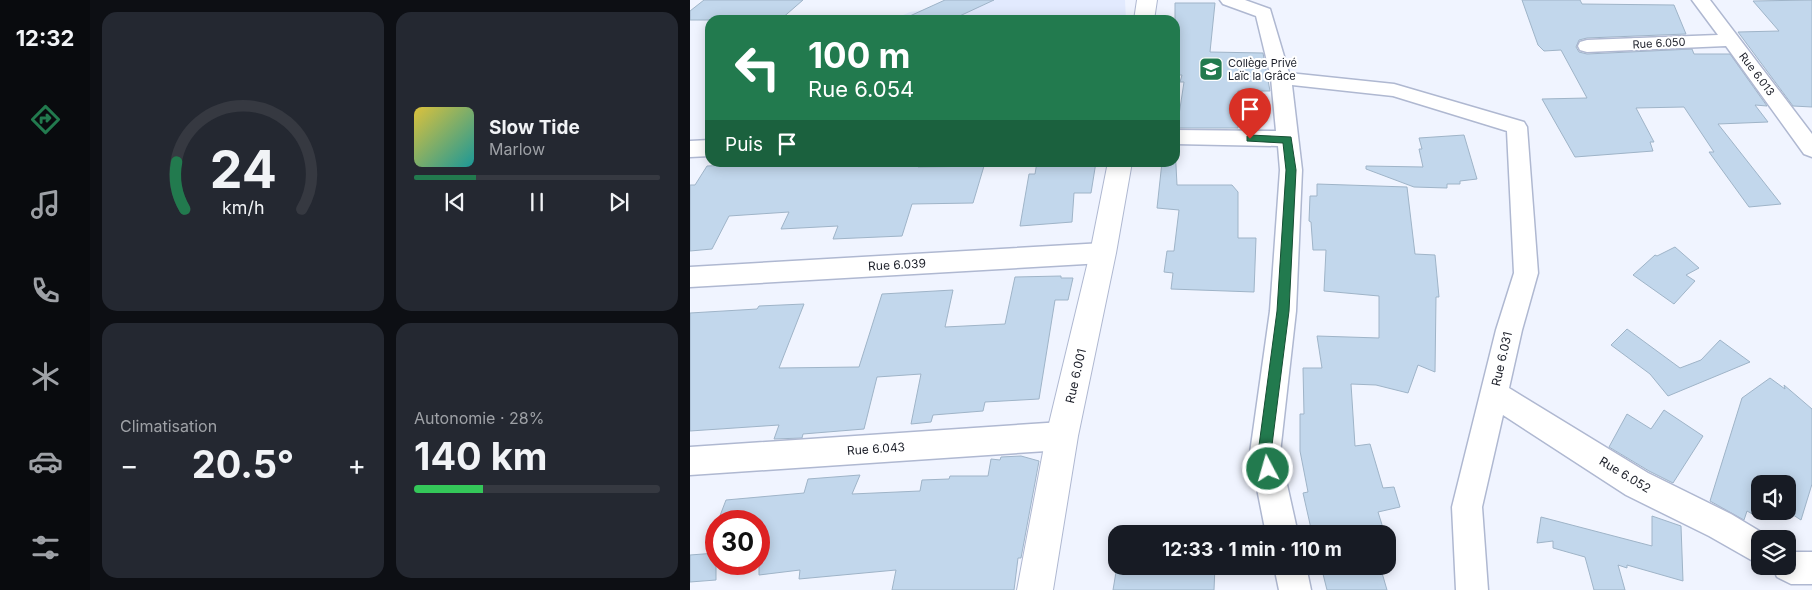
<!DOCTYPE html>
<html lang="fr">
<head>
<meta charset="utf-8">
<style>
  body { margin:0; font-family:Inter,sans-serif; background:#242831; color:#f1f3f6; height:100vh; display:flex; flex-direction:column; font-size:19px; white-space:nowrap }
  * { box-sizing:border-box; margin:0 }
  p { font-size:16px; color:#9ea1a6 }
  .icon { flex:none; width:28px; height:28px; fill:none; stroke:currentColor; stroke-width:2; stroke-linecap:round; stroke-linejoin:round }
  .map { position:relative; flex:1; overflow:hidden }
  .drawer { display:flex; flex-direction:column; gap:12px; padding:12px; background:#0d0f14; width:600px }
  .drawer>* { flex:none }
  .guide { position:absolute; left:15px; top:15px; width:475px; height:152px; border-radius:15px; box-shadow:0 2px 12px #0003; background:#227a4e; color:#fff; overflow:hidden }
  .controls { position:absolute; left:1061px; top:475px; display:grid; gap:10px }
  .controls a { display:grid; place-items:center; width:45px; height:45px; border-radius:10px; background:#171b24; box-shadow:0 2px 12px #0003; font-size:25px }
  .speed { position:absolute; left:15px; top:510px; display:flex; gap:10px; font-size:25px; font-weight:700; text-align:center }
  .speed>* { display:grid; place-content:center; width:65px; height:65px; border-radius:50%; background:#171b24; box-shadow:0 2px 12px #0003; line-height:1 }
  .speed .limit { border:8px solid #d22; background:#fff; color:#111 }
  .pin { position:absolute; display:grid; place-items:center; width:42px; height:42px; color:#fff; margin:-51px -21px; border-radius:50% 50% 50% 0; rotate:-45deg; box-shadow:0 0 5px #0007 }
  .pin .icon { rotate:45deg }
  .me { position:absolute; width:55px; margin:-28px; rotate:354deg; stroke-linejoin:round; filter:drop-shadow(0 0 4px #0008) }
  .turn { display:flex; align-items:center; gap:18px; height:105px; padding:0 20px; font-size:22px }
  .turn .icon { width:65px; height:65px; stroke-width:2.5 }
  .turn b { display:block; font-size:35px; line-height:42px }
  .then { display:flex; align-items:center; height:48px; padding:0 20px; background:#0003; gap:10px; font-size:19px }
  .big { font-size:38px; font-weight:700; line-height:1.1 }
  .drawer .widget { flex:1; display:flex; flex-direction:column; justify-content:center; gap:8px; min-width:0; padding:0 18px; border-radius:15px; background:#242831 }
  .drawer .dial { align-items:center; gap:0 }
  .dial svg { height:130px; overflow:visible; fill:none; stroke:#363941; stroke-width:7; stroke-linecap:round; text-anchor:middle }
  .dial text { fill:#f1f3f6; stroke:none }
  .song { display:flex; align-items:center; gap:15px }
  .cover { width:60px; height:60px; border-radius:8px; background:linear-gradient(135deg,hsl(50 70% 55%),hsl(180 70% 35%)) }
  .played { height:5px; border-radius:2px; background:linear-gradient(90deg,#227a4e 25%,#363941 25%) }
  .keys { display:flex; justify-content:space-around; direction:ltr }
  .heat { display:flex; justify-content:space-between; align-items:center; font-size:28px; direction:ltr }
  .charge { height:8px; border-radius:4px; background:linear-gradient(90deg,#34c759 28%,#363941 0) }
  .drawer .tiles { flex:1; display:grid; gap:12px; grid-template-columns:repeat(2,1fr) }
  .trip { position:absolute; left:418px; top:525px; width:288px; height:50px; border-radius:15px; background:#171b24; box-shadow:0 2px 12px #0003; font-weight:700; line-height:50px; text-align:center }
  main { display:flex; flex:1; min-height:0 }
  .menu { display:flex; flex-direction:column; width:90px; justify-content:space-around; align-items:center; background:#090b0e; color:#9ea1a6 }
  .menu .icon { width:35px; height:35px }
  .menu .selected { color:#227a4e }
  .menu b { font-size:22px; color:#f1f3f6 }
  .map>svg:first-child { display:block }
  .built { fill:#e2eafe }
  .building { fill:#c2d7ec; stroke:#9fb4c8 }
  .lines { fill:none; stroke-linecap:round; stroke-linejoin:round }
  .minor-casing { stroke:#afb8d1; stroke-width:3 }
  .tertiary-casing { stroke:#afb8d1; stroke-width:2 }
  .minor { fill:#fff; fill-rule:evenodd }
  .tertiary { fill:#fff; fill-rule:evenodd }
  .route { fill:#227a4e; stroke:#164f33 }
  .labels { text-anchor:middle; stroke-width:4; stroke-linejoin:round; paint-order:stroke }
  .far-street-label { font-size:11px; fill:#1a1d27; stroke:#fff }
  .far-poi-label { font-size:11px; fill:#1a1d27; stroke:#fff; text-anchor:start }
  .street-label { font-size:12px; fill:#1a1d27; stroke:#fff }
</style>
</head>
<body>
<main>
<nav class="menu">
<b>12:32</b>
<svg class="icon selected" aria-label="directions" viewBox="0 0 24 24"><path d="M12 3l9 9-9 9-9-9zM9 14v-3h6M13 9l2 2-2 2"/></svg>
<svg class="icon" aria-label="music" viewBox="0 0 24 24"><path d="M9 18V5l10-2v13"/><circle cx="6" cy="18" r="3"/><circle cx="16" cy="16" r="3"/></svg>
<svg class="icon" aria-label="phone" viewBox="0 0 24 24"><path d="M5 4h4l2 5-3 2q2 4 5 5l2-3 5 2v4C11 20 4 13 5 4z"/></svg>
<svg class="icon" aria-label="climate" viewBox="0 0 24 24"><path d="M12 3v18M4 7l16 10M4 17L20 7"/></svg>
<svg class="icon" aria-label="car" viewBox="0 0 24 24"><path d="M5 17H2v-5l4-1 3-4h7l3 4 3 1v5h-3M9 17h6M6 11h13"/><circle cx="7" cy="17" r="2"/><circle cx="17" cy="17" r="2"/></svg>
<svg class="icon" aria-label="filters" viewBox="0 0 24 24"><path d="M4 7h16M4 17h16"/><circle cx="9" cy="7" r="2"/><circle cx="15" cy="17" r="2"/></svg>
</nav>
<section class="drawer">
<div class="tiles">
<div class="widget dial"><svg viewBox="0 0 100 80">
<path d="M14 69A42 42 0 1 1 86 69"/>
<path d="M14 69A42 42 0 0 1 9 40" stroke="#227a4e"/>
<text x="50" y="56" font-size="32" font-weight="700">24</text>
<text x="50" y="72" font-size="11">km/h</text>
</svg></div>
<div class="widget">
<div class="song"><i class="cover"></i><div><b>Slow Tide</b><p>Marlow</p></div></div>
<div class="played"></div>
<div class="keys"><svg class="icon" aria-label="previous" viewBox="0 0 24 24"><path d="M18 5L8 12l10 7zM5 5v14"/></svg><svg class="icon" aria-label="pause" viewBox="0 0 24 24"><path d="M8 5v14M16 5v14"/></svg><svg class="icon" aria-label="next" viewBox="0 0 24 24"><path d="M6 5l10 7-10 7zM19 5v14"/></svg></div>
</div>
<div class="widget"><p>Climatisation</p>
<div class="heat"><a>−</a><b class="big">20.5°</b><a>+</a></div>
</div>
<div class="widget"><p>Autonomie · 28%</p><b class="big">140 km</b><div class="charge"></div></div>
</div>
</section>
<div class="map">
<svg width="1122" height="590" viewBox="0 0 1122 590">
  <rect width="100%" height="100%" fill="#f0f4ff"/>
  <path class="built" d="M 255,0 L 435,0 L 436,20 L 209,20 L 211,16 L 220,12 L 233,10 Z"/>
  <path class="building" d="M 14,0 L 113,0 L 90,20 L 0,20 L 0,11 Z
    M 255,0 L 304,0 L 261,20 L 211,20 Z
    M 832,0 L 890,0 L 892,4 L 984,5 L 996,34 L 897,38 L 889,40 L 886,47 L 889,52 L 897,54 L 1002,49 L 1004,54 L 1040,54 L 1077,106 L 1065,105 L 1078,122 L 1028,124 L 1091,204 L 1059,207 L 1019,152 L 1024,152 L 994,107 L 946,108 L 964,142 L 960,142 L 963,151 L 885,157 L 852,99 L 897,98 L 871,50 L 854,51 L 848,45 Z
    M 1122,0 L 1122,107 L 1103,106 L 1048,32 L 1089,31 L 1063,1 Z
    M 485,3 L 525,3 L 520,52 L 573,53 L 580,91 L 548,91 L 548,128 L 487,128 L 494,82 L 490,82 L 492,75 L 485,75 Z
    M 774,135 L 787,179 L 770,181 L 770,184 L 757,184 L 757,188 L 724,187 L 676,169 L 676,166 L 733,167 L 729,149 L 732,149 L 729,138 Z
    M 485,146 L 487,185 L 542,185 L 548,192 L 548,238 L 566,238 L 564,292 L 481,289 L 483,273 L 474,272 L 477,251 L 484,251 L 489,210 L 467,208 L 472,162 L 485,162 Z
    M 112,162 L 229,162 L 228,167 L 294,166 L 283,203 L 222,204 L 212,236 L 143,239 L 148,226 L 91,229 L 99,212 L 39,216 L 22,249 L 0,251 L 0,185 L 5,185 L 17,166 Z
    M 347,162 L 406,162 L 401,193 L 384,193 L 382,222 L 330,226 L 339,174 L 345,174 Z
    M 627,184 L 717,187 L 725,254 L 745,255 L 749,297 L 746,297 L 745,372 L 728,365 L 718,393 L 686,385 L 661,384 L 665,446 L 680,444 L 693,488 L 704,487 L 710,507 L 688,512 L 694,531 L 681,534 L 622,533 L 613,493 L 618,492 L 610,451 L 610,414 L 614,414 L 613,368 L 632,368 L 627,336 L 689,338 L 689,296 L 634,291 L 636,250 L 623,250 L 621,222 L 619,221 L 620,196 L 627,196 Z
    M 985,247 L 1009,268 L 996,275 L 1005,281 L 984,304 L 943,275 L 965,255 L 967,256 Z
    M 371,276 L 371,278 L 383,278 L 378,300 L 365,300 L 349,399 L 295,402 L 293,411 L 243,415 L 241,422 L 221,424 L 231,374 L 187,377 L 174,429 L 113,434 L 112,438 L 84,439 L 89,425 L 0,431 L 0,313 L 67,309 L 69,306 L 114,304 L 89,368 L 169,367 L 192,294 L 263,290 L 255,327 L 315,324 L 325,277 Z
    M 937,329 L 990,368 L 1011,360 L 1030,340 L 1060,362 L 978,396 L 960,374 L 921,345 Z
    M 1080,378 L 1095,389 L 1094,385 L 1122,409 L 1122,484 L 1111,520 L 1097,511 L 1098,484 L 1070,484 L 1070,511 L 1068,517 L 1057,511 L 1054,520 L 1020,501 L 1052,398 Z
    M 974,410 L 1013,436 L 983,483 L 959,471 L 919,447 L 937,414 L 961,429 Z
    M 331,456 L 349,461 L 331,558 L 328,558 L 324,590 L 202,590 L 206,570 L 109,579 L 110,570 L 69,575 L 69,521 L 28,521 L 36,500 L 114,493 L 118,479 L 170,475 L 162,494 L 230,491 L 232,480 L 259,479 L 260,476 L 298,476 L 301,459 L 310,460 L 311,457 Z
    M 962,516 L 991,526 L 993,581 L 937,565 L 937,568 L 928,565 L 935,590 L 904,590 L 895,557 L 863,548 L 863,541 L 847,543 L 851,517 L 962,546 Z
    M 26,553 L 26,580 L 0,582 L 0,555 Z
    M 427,566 L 525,566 L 524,590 L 423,590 Z
    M 631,566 L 690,566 L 697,590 L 637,590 Z"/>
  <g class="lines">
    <g class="minor-casing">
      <path id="minor" d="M 530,0 L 555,0 L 580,9 L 599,73 L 704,84 L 834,122 L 837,127 L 848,273 L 832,330 L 819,388 L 958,473 L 1041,514 L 1081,538 L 1070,539 L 1070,565 L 1019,536 L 936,495 L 813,415 L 792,507 L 798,590 L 766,590 L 762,507 L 806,330 L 824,273 L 817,131 L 703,96 L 602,85 L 612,170 L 606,311 L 590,453 L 608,534 L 576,534 L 560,453 L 580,311 L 590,170 L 588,146 L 485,144 L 485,130 L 586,131 L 581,78 L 566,16 L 533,4 Z
        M 1002,0 L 1020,0 L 1122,134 L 1122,157 L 1114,154 L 1036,46 L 897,52 L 890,50 L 888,46 L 890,42 L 897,40 L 1028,35 Z
        M 20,140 L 20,156 L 0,157 L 0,141 Z
        M 413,243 L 421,246 L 425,253 L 421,260 L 413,263 L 0,287 L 0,267 Z
        M 372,422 L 382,426 L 386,436 L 382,446 L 372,450 L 0,475 L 0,447 Z
        M 1098,550 L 1103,552 L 1122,552 L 1122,584 L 1101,584 L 1087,577 L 1082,566 L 1098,566 Z
        M 584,566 L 616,566 L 621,590 L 589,590 Z"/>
    </g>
    <g class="tertiary-casing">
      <path id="tertiary" d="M 447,0 L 467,0 L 464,20 L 444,20 Z
        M 418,162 L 442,162 L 426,253 L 388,436 L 363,590 L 327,590 L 356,436 L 400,253 Z"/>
    </g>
    <use href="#minor" class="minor"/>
    <use href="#tertiary" class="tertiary"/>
  </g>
  <path class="route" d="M 560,135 L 601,137 L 606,170 L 599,311 L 581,453 L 585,469 L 583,474 L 578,476 L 574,474 L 568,453 L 587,311 L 596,170 L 593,143 L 557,141 L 557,136 Z"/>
  <defs>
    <g id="school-square" transform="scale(1.25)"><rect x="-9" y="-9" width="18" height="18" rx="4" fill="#227a4e" stroke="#fff"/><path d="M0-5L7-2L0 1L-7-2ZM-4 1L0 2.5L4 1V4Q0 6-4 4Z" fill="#fff"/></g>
  </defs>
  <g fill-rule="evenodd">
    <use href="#school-square" x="521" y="69"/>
  </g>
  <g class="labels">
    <g class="far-street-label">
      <text transform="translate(969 43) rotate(-3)" y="4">Rue 6.050</text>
      <text transform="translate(1067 74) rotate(53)" y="4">Rue 6.013</text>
    </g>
    <g class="far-poi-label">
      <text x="538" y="67">Collège Privé<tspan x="538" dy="13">Laïc la Grâce</tspan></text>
    </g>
    <g class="street-label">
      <text transform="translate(207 265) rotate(-3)" y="4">Rue 6.039</text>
      <text transform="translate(812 359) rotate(-77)" y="4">Rue 6.031</text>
      <text transform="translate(386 376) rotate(-77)" y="4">Rue 6.001</text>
      <text transform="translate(186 449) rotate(-4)" y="4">Rue 6.043</text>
      <text transform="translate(935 475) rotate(31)" y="4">Rue 6.052</text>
    </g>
  </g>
</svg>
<div class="controls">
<a><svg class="icon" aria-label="sound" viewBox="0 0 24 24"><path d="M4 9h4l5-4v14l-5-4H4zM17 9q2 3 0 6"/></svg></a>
<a><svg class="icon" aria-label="layers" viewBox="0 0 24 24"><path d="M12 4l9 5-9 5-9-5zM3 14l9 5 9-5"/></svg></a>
</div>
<div class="speed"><div class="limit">30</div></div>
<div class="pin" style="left:560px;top:139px;background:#d93025"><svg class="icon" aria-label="arrive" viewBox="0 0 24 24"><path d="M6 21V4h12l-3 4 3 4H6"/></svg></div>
<svg class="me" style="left:578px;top:469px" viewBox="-20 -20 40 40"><circle r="17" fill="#227a4e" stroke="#fff" stroke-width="3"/><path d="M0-11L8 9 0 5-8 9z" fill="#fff"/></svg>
<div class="trip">12:33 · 1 min · 110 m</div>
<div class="guide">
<div class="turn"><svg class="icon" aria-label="left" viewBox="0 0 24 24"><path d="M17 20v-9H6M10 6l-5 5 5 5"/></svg><div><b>100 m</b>Rue 6.054</div></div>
<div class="then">Puis<svg class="icon" aria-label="arrive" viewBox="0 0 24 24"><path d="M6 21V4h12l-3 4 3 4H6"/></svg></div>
</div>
</div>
</main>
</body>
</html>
